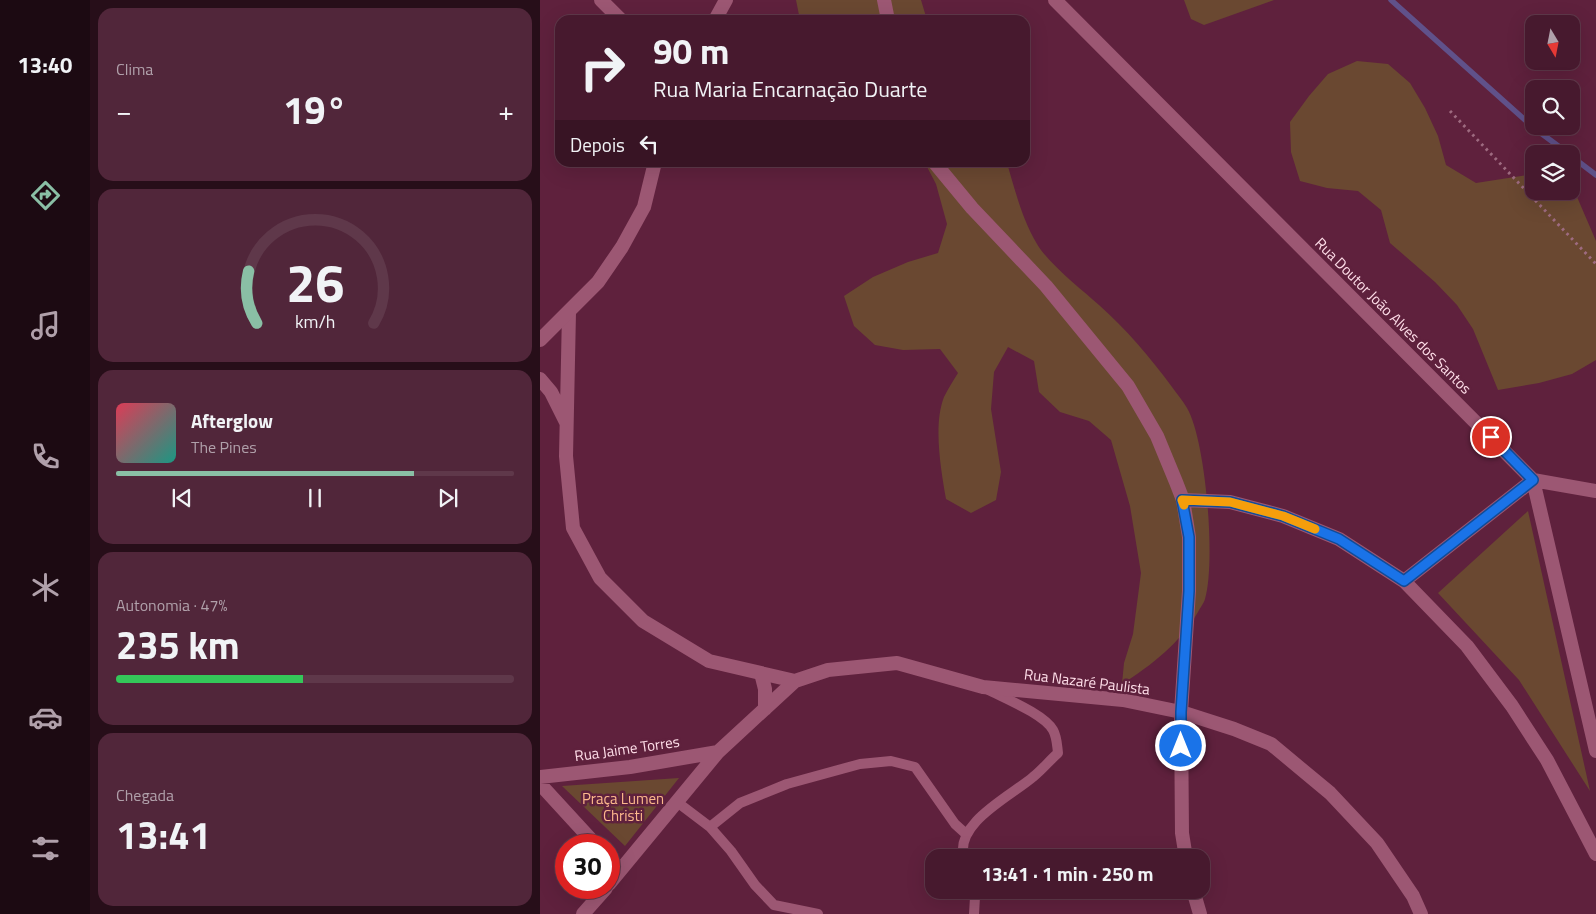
<!DOCTYPE html>
<html lang="pt">
<head>
<meta charset="utf-8">
<style>
  body { margin:0; font-family:"Titillium Web",sans-serif; background:#51263a; color:#f1f3f6; height:100vh; display:flex; flex-direction:column; font-size:19px; white-space:nowrap }
  * { box-sizing:border-box; margin:0 }
  p { font-size:16px; color:#b0a0aa }
  .icon { flex:none; width:28px; height:28px; fill:none; stroke:currentColor; stroke-width:2; stroke-linecap:round; stroke-linejoin:round }
  .map { position:relative; flex:1; overflow:hidden }
  .drawer { display:flex; flex-direction:column; gap:8px; padding:8px; background:#270e19; width:450px }
  .drawer>* { flex:none }
  .top-card { position:absolute; left:15px; top:15px; width:475px; height:152px; border-radius:15px; box-shadow:0 5px 20px #0002,0 0 0 1px #5f384a; background:#47192e; color:#f1f3f6; overflow:hidden }
  .needle { width:32px; rotate:170deg }
  .tools { position:absolute; left:985px; top:15px; display:grid; gap:10px }
  .tools a { display:grid; place-items:center; width:55px; height:55px; border-radius:10px; background:#47192e; box-shadow:0 5px 20px #0002,0 0 0 1px #5f384a; font-size:25px }
  .speed { position:absolute; left:15px; top:834px; display:flex; gap:10px; font-size:25px; font-weight:700; text-align:center }
  .speed>* { display:grid; place-content:center; width:65px; height:65px; border-radius:50%; background:#47192e; box-shadow:0 5px 20px #0002,0 0 0 1px #5f384a; line-height:1 }
  .speed .limit { border:8px solid #d22; background:#fff; color:#111 }
  .pin { position:absolute; display:grid; place-items:center; width:42px; height:42px; color:#fff; margin:-21px; border:2px solid #fff; border-radius:50%; box-shadow:0 1px 5px #0007 }
  .me { position:absolute; width:55px; margin:-28px; rotate:0deg; stroke-linejoin:round; filter:drop-shadow(0 0 4px #0008) }
  .turn { display:flex; align-items:center; gap:18px; height:105px; padding:0 15px; font-size:22px }
  .turn .icon { width:65px; height:65px; stroke-width:2.5 }
  .turn b { display:block; font-size:35px; line-height:42px }
  .then { display:flex; align-items:center; height:48px; padding:0 15px; background:#0003; gap:10px; font-size:19px }
  .big { font-size:38px; font-weight:700; line-height:1.1 }
  .drawer .widget { flex:1; display:flex; flex-direction:column; justify-content:center; gap:8px; min-width:0; padding:0 18px; border-radius:15px; background:#51263a }
  .drawer .dial { align-items:center; gap:0 }
  .dial svg { height:130px; overflow:visible; fill:none; stroke:#5f384a; stroke-width:7; stroke-linecap:round; text-anchor:middle }
  .dial text { fill:#f1f3f6; stroke:none }
  .song { display:flex; align-items:center; gap:15px }
  .cover { width:60px; height:60px; border-radius:8px; background:linear-gradient(135deg,hsl(350 70% 55%),hsl(170 70% 35%)) }
  .played { height:5px; border-radius:2px; background:linear-gradient(90deg,#8abfa5 75%,#5f384a 75%) }
  .keys { display:flex; justify-content:space-around; direction:ltr }
  .heat { display:flex; justify-content:space-between; align-items:center; font-size:28px; direction:ltr }
  .charge { height:8px; border-radius:4px; background:linear-gradient(90deg,#34c759 47%,#5f384a 0) }
  .trip { position:absolute; left:385px; top:849px; width:285px; height:50px; border-radius:15px; background:#47192e; box-shadow:0 5px 20px #0002,0 0 0 1px #5f384a; font-weight:700; line-height:50px; text-align:center }
  main { display:flex; flex:1; min-height:0 }
  .tabs { display:flex; flex-direction:column; width:90px; justify-content:space-around; align-items:center; background:#1c0a12; color:#b0a0aa }
  .tabs .icon { width:35px; height:35px }
  .tabs .current { color:#8abfa5 }
  .tabs b { font-size:22px; color:#f1f3f6 }
  .map>svg:first-child { display:block }
  .green { fill:#6a4831 }
  .lines { fill:none; stroke-linecap:round; stroke-linejoin:round }
  .stream { stroke:#60518a; stroke-width:5.5 }
  .path { stroke:#9e6b80; stroke-width:3; stroke-dasharray:2.5 4; stroke-linecap:butt }
  .service { stroke:#9c5773; stroke-width:10 }
  .minor { stroke:#9c5773; stroke-width:14 }
  .tertiary { stroke:#9c5773; stroke-width:14 }
  .route-casing { stroke:#114b97; stroke-width:12 }
  .route { stroke:#1a73e8; stroke-width:9 }
  .slow { stroke:#f59e0b; stroke-width:9 }
  .labels { text-anchor:middle; stroke-width:5; stroke-linejoin:round; paint-order:stroke }
  .street-label { font-size:15px; fill:#fedde8; stroke:#5f213d }
  .park-label { font-size:15px; fill:#fcb98c; stroke:#5f213d }
</style>
</head>
<body>
<main>
<nav class="tabs">
<b>13:40</b>
<svg class="icon current" aria-label="directions" viewBox="0 0 24 24"><path d="M12 3l9 9-9 9-9-9zM9 14v-3h6M13 9l2 2-2 2"/></svg>
<svg class="icon" aria-label="music" viewBox="0 0 24 24"><path d="M9 18V5l10-2v13"/><circle cx="6" cy="18" r="3"/><circle cx="16" cy="16" r="3"/></svg>
<svg class="icon" aria-label="phone" viewBox="0 0 24 24"><path d="M5 4h4l2 5-3 2q2 4 5 5l2-3 5 2v4C11 20 4 13 5 4z"/></svg>
<svg class="icon" aria-label="climate" viewBox="0 0 24 24"><path d="M12 3v18M4 7l16 10M4 17L20 7"/></svg>
<svg class="icon" aria-label="car" viewBox="0 0 24 24"><path d="M5 17H2v-5l4-1 3-4h7l3 4 3 1v5h-3M9 17h6M6 11h13"/><circle cx="7" cy="17" r="2"/><circle cx="17" cy="17" r="2"/></svg>
<svg class="icon" aria-label="filters" viewBox="0 0 24 24"><path d="M4 7h16M4 17h16"/><circle cx="9" cy="7" r="2"/><circle cx="15" cy="17" r="2"/></svg>
</nav>
<section class="drawer">
<div class="widget"><p>Clima</p>
<div class="heat"><a>−</a><b class="big">19°</b><a>+</a></div>
</div>
<div class="widget dial"><svg viewBox="0 0 100 80">
<path d="M14 69A42 42 0 1 1 86 69"/>
<path d="M14 69A42 42 0 0 1 9 37" stroke="#8abfa5"/>
<text x="50" y="56" font-size="32" font-weight="700">26</text>
<text x="50" y="72" font-size="11">km/h</text>
</svg></div>
<div class="widget">
<div class="song"><i class="cover"></i><div><b>Afterglow</b><p>The Pines</p></div></div>
<div class="played"></div>
<div class="keys"><svg class="icon" aria-label="previous" viewBox="0 0 24 24"><path d="M18 5L8 12l10 7zM5 5v14"/></svg><svg class="icon" aria-label="pause" viewBox="0 0 24 24"><path d="M8 5v14M16 5v14"/></svg><svg class="icon" aria-label="next" viewBox="0 0 24 24"><path d="M6 5l10 7-10 7zM19 5v14"/></svg></div>
</div>
<div class="widget"><p>Autonomia · 47%</p><b class="big">235 km</b><div class="charge"></div></div>
<div class="widget"><p>Chegada</p><b class="big">13:41</b></div>
</section>
<div class="map">
<svg width="1056" height="914" viewBox="0 0 1056 914">
  <rect width="100%" height="100%" fill="#5f213d"/>
  <path class="green" d="M 256,0 L 381,0 L 387,20 L 260,20 Z
    M 644,0 L 734,0 L 664,25 L 651,19 Z
    M 817,61 L 848,64 L 870,83 L 885,108 L 898,136 L 906,165 L 936,183 L 994,174 L 994,191 L 1031,191 L 1031,183 L 1056,241 L 1056,360 L 1032,374 L 999,383 L 958,390 L 933,329 L 917,305 L 895,282 L 850,243 L 841,210 L 818,191 L 787,188 L 760,181 L 751,152 L 750,122 L 769,96 L 788,74 Z
    M 385,163 L 467,163 C 475,190 482,219 497,244 C 509,264 541,289 559,305 C 586,329 610,357 632,387 C 637,394 643,401 647,408 C 666,440 676,563 665,599 C 664,603 660,608 658,612 C 640,643 612,665 582,684 L 584,663 L 593,634 L 601,573 L 590,506 L 571,440 L 549,421 L 520,412 L 499,392 L 494,361 L 468,347 L 454,372 L 451,409 L 461,472 L 456,500 L 431,513 L 406,499 C 401,470 393,425 404,397 C 408,389 413,381 418,373 L 400,349 L 363,350 L 335,345 L 314,326 L 304,296 L 333,277 L 368,262 L 398,253 L 407,224 L 396,184 Z
    M 988,511 L 1050,791 L 979,680 L 898,593 Z
    M 139,778 L 85,846 L 22,786 Z"/>
  <g class="lines">
    <path class="stream" d="M 851,0 L 994,128 L 1029,154
      M 1031,156 L 1056,175"/>
    <path class="path" d="M 910,111 L 1056,264"/>
    <path class="service" d="M 137,802 L 170,827 L 191,851 L 215,885 L 234,905 L 278,914
      M 170,827 L 200,803 L 247,784 L 320,764 L 351,761 L 375,767 L 415,824 L 426,834
      M 424,858 C 414,823 471,796 493,777 C 502,770 509,761 518,753 C 517,745 517,737 513,730 C 504,714 464,698 447,689
      M 433,890 L 435,897 L 434,914"/>
    <path class="minor" d="M 61,0 L 81,20
      M 344,0 L 348,20
      M 515,0 L 993,480 L 1056,751
      M 394,162 L 432,208 L 506,286 L 588,386 L 617,436 L 636,482 L 643,500 L 649,537 L 649,591 L 641,712 L 642,833 L 646,858
      M 29,312 L 26,456 L 33,528 L 60,578 L 103,621 L 169,661 L 255,681 L 288,670 L 357,663 L 443,687 L 583,700 L 641,712 L 694,729 L 731,744 L 790,793 L 837,843 L 873,896 L 881,914
      M 0,379 L 11,392 L 26,422
      M 643,500 L 690,502 L 743,516 L 799,539 L 864,581 L 927,646 L 972,706 L 1007,760 L 1056,854
      M 864,581 L 993,480 L 1056,491
      M 221,673 L 225,689 L 225,709
      M 0,777 L 90,767 L 178,752
      M 0,784 L 56,845
      M 69,858 L 80,870
      M 69,884 L 178,752 L 255,681
      M 653,890 L 660,914
      M 43,914 L 66,888"/>
    <path class="tertiary" d="M 175,20 L 186,0
      M 0,340 L 58,282 L 82,247 L 104,207 L 115,162"/>
  </g>
  <g class="lines">
    <g class="route-casing">
      <path id="route" d="M 641,746 L 641,712 L 649,591 L 649,537 L 642,500 L 690,502 L 743,516 L 799,539 L 864,581 L 993,480 L 951,437"/>
    </g>
    <use href="#route" class="route"/>
    <path class="slow" d="M 644,505 L 642,500 L 690,502 L 743,516 L 775,529"/>
  </g>
  <g class="labels">
    <g class="street-label">
      <text transform="translate(853 316) rotate(45)" y="5">Rua Doutor João Alves dos Santos</text>
      <text transform="translate(547 682) rotate(7)" y="5">Rua Nazaré Paulista</text>
      <text transform="translate(87 749) rotate(-8)" y="5">Rua Jaime Torres</text>
    </g>
    <g class="park-label">
      <text x="83" y="804">Praça Lumen<tspan x="83" dy="17">Christi</tspan></text>
    </g>
  </g>
</svg>
<div class="tools">
<a><svg class="needle" viewBox="-14 -14 28 28"><path d="M0-13l5 13h-10z" fill="#e53935"/><path d="M0 13l5-13h-10z" fill="#b0a0aa"/></svg></a>
<a><svg class="icon" aria-label="search" viewBox="0 0 24 24"><circle cx="10" cy="10" r="6"/><path d="M15 15l6 6"/></svg></a>
<a><svg class="icon" aria-label="layers" viewBox="0 0 24 24"><path d="M12 4l9 5-9 5-9-5zM3 14l9 5 9-5"/></svg></a>
</div>
<div class="speed"><div class="limit">30</div></div>
<div class="pin" style="left:951px;top:437px;background:#d93025"><svg class="icon" aria-label="arrive" viewBox="0 0 24 24"><path d="M6 21V4h12l-3 4 3 4H6"/></svg></div>
<svg class="me" style="left:641px;top:746px" viewBox="-20 -20 40 40"><circle r="17" fill="#1a73e8" stroke="#fff" stroke-width="3"/><path d="M0-11L8 9 0 5-8 9z" fill="#fff"/></svg>
<div class="trip">13:41 · 1 min · 250 m</div>
<div class="top-card">
<div class="turn"><svg class="icon" aria-label="right" viewBox="0 0 24 24"><path d="M7 20v-9h11M14 6l5 5-5 5"/></svg><div><b>90 m</b>Rua Maria Encarnação Duarte</div></div>
<div class="then">Depois<svg class="icon" aria-label="left" viewBox="0 0 24 24"><path d="M17 20v-9H6M10 6l-5 5 5 5"/></svg></div>
</div>
</div>
</main>
</body>
</html>
